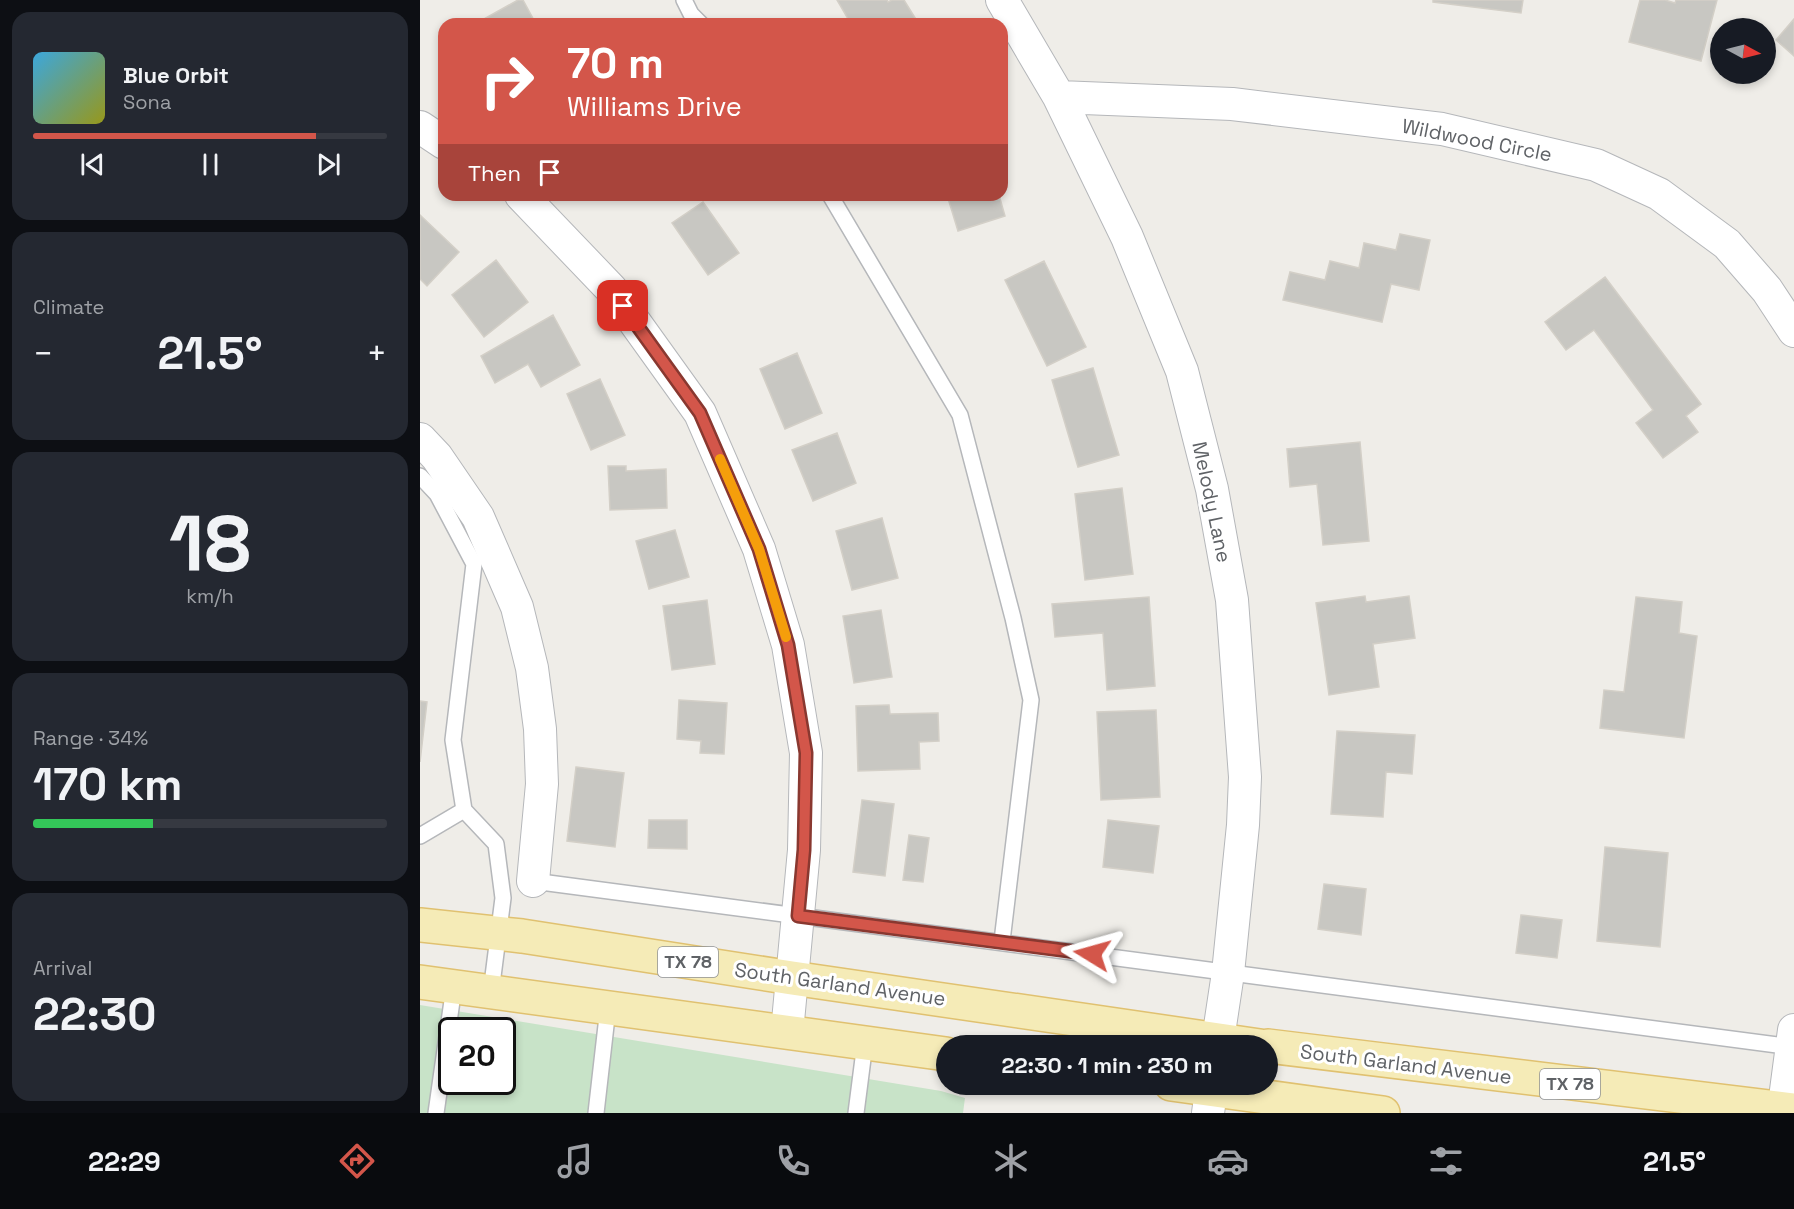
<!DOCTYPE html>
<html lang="en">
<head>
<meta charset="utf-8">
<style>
  body { margin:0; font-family:"Space Grotesk",sans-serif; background:#242831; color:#f1f3f6; height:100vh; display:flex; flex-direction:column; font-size:22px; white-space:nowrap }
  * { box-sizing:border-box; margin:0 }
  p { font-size:20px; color:#9ea1a6 }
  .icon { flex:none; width:33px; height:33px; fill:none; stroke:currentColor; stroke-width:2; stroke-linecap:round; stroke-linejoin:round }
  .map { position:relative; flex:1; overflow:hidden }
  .sheet { display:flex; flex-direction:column; gap:12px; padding:12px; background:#0d0f14; width:420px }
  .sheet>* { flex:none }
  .guide { position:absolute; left:18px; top:18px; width:570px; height:183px; border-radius:18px; box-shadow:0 3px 9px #0003; background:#d3564a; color:#fff; overflow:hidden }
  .needle { width:39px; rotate:97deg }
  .controls { position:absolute; left:1290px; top:18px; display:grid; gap:12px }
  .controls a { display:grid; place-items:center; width:66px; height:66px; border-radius:50%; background:#171b24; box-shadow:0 3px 9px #0003; font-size:30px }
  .speed { position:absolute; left:18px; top:1017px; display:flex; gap:12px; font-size:30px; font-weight:700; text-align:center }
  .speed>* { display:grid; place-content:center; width:78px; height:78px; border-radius:50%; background:#171b24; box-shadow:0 3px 9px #0003; line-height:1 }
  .speed .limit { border:3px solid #111; border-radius:9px; background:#fff; color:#111 }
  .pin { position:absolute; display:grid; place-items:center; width:51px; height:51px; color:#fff; margin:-26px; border-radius:12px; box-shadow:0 3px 9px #0006 }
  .me { position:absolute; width:66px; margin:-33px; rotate:278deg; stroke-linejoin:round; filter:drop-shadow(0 0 4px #0008) }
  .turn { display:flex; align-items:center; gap:21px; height:126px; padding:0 30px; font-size:27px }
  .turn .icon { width:78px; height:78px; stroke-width:2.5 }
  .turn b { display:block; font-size:42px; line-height:51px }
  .then { display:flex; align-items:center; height:57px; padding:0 30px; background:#0003; gap:12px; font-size:22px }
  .big { font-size:45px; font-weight:700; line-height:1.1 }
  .sheet .tile { flex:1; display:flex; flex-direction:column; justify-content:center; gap:9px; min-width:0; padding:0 21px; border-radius:18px; background:#242831 }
  .sheet .dial { align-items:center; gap:0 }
  .dial b { font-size:78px; line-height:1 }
  .song { display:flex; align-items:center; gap:18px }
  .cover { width:72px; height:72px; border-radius:9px; background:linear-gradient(135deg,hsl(200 70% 55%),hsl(60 70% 35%)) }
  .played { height:6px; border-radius:3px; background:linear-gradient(90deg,#d3564a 80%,#363941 80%) }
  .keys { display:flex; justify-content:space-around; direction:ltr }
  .heat { display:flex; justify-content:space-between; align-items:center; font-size:33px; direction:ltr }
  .charge { height:9px; border-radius:4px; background:linear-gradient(90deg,#34c759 34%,#363941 0) }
  .trip { position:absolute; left:516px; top:1035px; width:342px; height:60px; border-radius:30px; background:#171b24; box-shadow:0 3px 9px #0003; font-weight:700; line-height:60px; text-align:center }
  .dock { display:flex; height:96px; justify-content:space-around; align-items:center; background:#090b0e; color:#9ea1a6 }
  .dock .icon { width:42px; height:42px }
  .dock .current { color:#d3564a }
  .dock b { font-size:27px; color:#f1f3f6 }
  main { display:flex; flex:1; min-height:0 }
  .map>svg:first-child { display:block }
  .green { fill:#c8e3c8; fill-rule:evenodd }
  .building { fill:#c8c7c2; stroke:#d3cfc7; stroke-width:1.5 }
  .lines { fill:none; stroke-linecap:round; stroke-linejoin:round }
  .service-casing { stroke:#b5b7ba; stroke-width:18 }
  .minor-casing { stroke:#b5b7ba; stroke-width:34 }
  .primary-casing { stroke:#e0c170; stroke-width:36 }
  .service { stroke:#fff; stroke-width:15 }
  .minor { stroke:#fff; stroke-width:32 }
  .primary { stroke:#f5ebb7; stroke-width:33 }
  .route-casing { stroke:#893830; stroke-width:15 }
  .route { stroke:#d3564a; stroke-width:10 }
  .slow { stroke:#f59e0b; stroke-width:10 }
  .labels { text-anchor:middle; stroke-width:6; stroke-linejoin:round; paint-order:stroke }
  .shield { fill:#fff; stroke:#8f9194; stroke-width:1.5 }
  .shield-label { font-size:18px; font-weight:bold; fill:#5f6266 }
  .street-label { font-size:20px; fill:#5f6266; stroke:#fff }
</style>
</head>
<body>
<main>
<section class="sheet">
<div class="tile">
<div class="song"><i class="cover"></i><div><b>Blue Orbit</b><p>Sona</p></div></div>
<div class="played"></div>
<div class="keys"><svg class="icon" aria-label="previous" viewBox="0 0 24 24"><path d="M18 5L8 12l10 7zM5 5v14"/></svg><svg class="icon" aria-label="pause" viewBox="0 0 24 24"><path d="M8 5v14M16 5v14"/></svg><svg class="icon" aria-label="next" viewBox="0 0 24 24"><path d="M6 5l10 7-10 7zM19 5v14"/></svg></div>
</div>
<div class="tile"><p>Climate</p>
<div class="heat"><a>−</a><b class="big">21.5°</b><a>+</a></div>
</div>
<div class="tile dial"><b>18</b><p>km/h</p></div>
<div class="tile"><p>Range · 34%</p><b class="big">170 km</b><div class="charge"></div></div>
<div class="tile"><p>Arrival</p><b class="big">22:30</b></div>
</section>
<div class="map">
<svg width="1374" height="1113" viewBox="0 0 1374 1113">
  <rect width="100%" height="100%" fill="#efede8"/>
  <path class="green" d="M 0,1005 L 521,1091 L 545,1098 L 543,1113 L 0,1113 ZM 32,1030 L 82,1030 L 82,1082 L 32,1082 Z"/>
  <path class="building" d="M 98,0 L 103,0 L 116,24 L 55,24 Z
    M 417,0 L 467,0 L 468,2 L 472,0 L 484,0 L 497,21 L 491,24 L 431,24 Z
    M 1013,0 L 1103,0 L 1101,13 L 1013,2 Z
    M 1220,0 L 1245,0 L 1255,3 L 1256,0 L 1297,0 L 1281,61 L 1209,42 Z
    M 1374,19 L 1374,56 L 1356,40 Z
    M 527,195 L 579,195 L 585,216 L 538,231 Z
    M 283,202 L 319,253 L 288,275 L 252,223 Z
    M 0,215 L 39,252 L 7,286 L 0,279 Z
    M 980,234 L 1010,240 L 999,290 L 971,284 L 962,322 L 863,300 L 870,272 L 905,280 L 910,261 L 939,268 L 944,243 L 976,250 Z
    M 76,260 L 108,302 L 64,337 L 32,295 Z
    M 624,261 L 666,347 L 627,366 L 585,280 Z
    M 1185,277 L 1281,404 L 1266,416 L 1278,432 L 1243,458 L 1216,423 L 1233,410 L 1174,330 L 1146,350 L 1125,322 Z
    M 133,315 L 160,365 L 121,387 L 108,364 L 75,383 L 61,356 Z
    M 377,353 L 402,413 L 365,429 L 340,369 Z
    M 673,368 L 699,455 L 658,467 L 632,380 Z
    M 180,379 L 205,435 L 171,450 L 147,394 Z
    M 417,433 L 436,483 L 393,501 L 372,450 Z
    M 940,442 L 949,541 L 903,545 L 897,484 L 870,487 L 867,449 Z
    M 188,466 L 206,466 L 206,471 L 246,469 L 247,508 L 190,510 Z
    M 702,488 L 713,574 L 665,580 L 655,494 Z
    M 462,518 L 478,578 L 432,590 L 416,531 Z
    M 255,530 L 269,577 L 229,589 L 216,541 Z
    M 945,596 L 946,602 L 989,596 L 995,638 L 953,644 L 959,687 L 909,695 L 896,603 Z
    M 729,597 L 735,686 L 687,690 L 683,633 L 635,637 L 632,604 Z
    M 1216,597 L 1262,602 L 1259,633 L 1277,636 L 1264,738 L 1180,728 L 1184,690 L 1204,692 Z
    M 287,600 L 295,664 L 252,670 L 243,606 Z
    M 461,610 L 472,677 L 434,683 L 423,616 Z
    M 259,700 L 307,703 L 304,754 L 280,753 L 281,741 L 257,739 Z
    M 0,701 L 7,702 L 0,762 Z
    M 469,705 L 470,714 L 518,713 L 519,741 L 499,742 L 500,769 L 438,771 L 436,706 Z
    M 736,710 L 740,797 L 681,800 L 677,712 Z
    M 917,731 L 995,735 L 992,774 L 966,772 L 963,817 L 911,814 Z
    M 156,767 L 204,773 L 195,847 L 147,841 Z
    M 442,800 L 474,804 L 465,876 L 433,872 Z
    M 229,820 L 267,820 L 267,849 L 228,848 Z
    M 688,820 L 739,826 L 733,873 L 683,867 Z
    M 489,835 L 509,838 L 503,882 L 483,880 Z
    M 1185,847 L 1248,853 L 1240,947 L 1177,941 Z
    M 904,884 L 946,889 L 941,935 L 898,929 Z
    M 1101,915 L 1142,920 L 1137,958 L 1096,953 Z"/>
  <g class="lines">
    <g class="service-casing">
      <path id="service" d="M 264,0 L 271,14 L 281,24
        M 410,195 L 540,415 L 593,618 L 611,700 L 582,941
        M 0,476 L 17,494 L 54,564 L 33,740 L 44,810 L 76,844 L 83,898 L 71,992
        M 0,836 L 44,810
        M 113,881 L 1372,1047
        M 16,1113 L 34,987
        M 176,1113 L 188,1008
        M 436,1113 L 445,1043"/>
    </g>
    <g class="minor-casing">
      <path id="minor" d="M 582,0 L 639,97 L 707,237 L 762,371 L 792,489 L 812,600 L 825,777 L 823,825 L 808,973 L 797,1046
        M 639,97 L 812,104 L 1022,129 L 1176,165 L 1239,194 L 1307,244 L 1347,290 L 1374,331
        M 0,127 L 24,143
        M 101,195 L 191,289 L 280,413 L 339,549 L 368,645 L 386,753 L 384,850 L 367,1032
        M 0,439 L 17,457 L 58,517 L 97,607 L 112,668 L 120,729 L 122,784 L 113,881
        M 788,1113 L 792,1084
        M 1363,1113 L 1374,1030"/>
    </g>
    <g class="primary-casing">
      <path id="primary" d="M 0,925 L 102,936 L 372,978 L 840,1046
        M 0,982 L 526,1054
        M 848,1046 L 1374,1110
        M 751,1084 L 963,1113"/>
    </g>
    <use href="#service" class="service"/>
    <use href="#minor" class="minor"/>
    <use href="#primary" class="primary"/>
  </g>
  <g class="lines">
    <g class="route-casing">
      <path id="route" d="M 203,306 L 280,413 L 339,549 L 368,645 L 386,753 L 384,850 L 378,916 L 672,954"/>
    </g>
    <use href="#route" class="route"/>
    <path class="slow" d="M 300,459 L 339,549 L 366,637"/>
  </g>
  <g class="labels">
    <g class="shield">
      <rect x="238" y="947" width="60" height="30" rx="4.5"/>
      <rect x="1120" y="1069" width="60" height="30" rx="4.5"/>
    </g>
    <g class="shield-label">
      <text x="268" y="968">TX 78</text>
      <text x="1150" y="1090">TX 78</text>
    </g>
    <g class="street-label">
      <text transform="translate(1057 140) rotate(11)" y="7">Wildwood Circle</text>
      <text transform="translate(792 502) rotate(78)" y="7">Melody Lane</text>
      <text transform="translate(420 984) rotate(8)" y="7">South Garland Avenue</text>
      <text transform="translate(986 1064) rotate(7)" y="7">South Garland Avenue</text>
    </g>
  </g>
</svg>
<div class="controls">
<a><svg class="needle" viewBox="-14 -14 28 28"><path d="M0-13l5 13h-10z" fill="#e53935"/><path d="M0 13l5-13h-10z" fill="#9ea1a6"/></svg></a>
</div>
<div class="speed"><div class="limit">20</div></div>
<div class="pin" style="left:203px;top:306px;background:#d93025"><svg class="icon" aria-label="arrive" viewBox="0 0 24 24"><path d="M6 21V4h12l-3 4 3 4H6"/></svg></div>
<svg class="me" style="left:672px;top:954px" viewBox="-20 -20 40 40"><path d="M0-17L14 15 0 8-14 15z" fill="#d3564a" stroke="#fff" stroke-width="4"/></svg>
<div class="trip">22:30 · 1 min · 230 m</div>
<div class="guide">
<div class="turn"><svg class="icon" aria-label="right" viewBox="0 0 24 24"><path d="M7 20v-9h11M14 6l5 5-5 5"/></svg><div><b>70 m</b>Williams Drive</div></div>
<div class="then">Then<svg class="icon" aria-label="arrive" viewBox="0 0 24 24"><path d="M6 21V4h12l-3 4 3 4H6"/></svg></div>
</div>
</div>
</main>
<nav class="dock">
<b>22:29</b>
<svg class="icon current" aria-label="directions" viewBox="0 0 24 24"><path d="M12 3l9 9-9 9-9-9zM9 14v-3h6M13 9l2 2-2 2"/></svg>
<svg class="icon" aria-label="music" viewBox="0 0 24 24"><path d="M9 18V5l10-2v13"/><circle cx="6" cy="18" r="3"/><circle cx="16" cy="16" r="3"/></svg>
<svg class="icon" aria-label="phone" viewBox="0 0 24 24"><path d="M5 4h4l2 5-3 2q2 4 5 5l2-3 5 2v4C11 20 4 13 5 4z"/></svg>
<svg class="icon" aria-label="climate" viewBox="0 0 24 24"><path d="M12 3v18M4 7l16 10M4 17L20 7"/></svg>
<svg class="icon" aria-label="car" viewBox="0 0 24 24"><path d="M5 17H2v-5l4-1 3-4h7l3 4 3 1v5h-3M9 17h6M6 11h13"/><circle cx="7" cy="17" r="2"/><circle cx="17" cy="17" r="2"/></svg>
<svg class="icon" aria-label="filters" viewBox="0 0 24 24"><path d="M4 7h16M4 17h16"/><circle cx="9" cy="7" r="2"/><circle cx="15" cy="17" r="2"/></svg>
<b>21.5°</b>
</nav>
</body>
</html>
